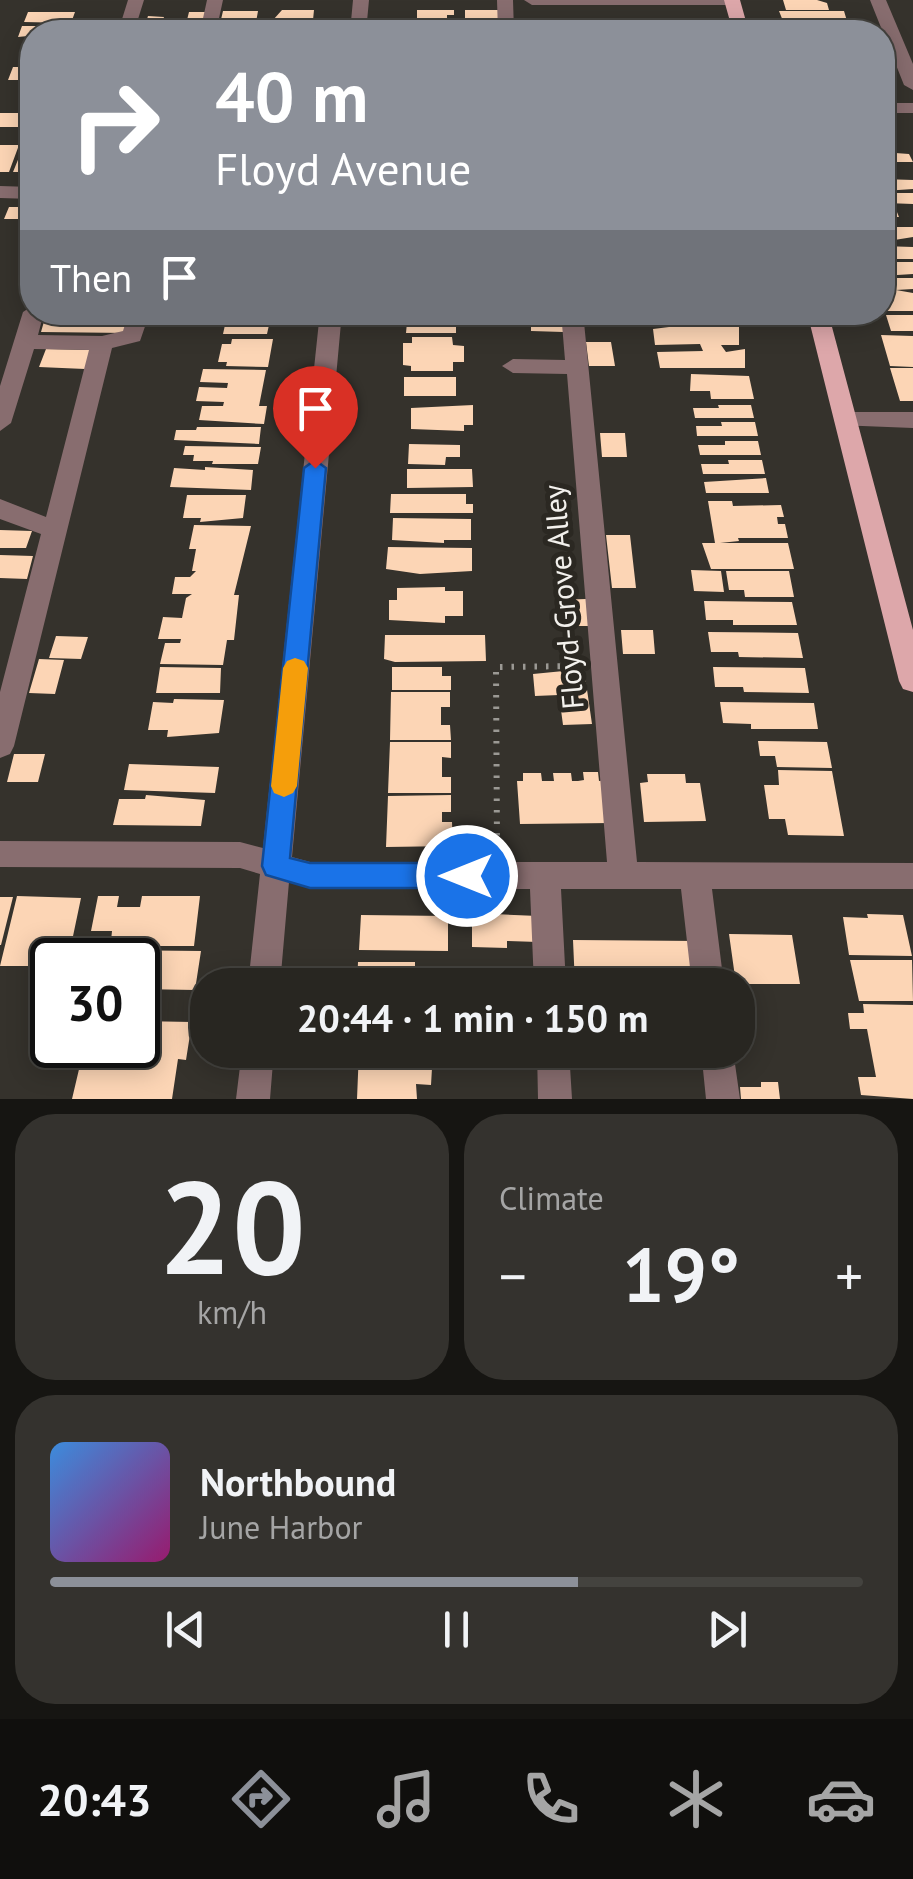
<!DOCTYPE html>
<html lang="en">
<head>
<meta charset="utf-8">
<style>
  body { margin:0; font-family:"PT Sans",sans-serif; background:#34322e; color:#f1f3f6; height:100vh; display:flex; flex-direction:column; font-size:38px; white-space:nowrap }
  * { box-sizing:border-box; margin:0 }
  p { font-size:32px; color:#a5a5a5 }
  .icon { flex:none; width:55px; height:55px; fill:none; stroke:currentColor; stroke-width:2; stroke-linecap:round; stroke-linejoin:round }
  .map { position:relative; height:1099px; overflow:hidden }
  .panel { display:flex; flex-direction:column; gap:15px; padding:15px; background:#161512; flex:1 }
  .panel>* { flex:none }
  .banner { position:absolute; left:20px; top:20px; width:875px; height:305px; border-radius:40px; box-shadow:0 5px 25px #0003,0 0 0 2px #44433f; background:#8c9099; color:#fff; overflow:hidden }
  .speed { position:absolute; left:30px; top:938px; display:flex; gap:20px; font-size:50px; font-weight:700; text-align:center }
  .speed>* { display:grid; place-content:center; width:130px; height:130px; border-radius:50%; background:#282621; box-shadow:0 5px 25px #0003,0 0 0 2px #44433f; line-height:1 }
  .speed .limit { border:5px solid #111; border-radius:15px; background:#fff; color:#111 }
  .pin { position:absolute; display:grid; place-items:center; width:85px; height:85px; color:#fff; margin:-102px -42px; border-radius:50% 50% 50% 0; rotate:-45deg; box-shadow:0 0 10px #0007 }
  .pin .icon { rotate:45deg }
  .me { position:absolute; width:110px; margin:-55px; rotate:270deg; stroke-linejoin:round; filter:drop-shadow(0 0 8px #0008) }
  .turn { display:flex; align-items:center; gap:35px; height:210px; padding:0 30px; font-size:45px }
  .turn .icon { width:130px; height:130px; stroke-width:2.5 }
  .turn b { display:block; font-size:70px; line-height:85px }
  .then { display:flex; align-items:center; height:95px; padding:0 30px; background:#0003; gap:20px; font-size:38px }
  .big { font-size:75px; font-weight:700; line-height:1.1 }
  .panel .tile { flex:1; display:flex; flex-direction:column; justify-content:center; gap:15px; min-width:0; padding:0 35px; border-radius:40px; background:#34322e }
  .panel .dial { align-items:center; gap:0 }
  .dial b { font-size:130px; line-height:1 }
  .song { display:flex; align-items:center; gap:30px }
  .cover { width:120px; height:120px; border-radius:15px; background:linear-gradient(135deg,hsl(210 70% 55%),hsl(320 70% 35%)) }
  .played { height:10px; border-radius:5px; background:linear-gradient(90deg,#8c9099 65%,#44433f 65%) }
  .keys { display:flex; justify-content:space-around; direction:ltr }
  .heat { display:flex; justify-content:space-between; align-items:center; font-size:55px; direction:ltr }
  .panel .tiles { flex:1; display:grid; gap:15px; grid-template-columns:1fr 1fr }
  .tile:last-child { grid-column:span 2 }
  .trip { position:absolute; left:190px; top:968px; width:565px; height:100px; border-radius:40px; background:#282621; box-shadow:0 5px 25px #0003,0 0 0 2px #44433f; font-weight:700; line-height:100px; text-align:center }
  .menu { display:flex; height:160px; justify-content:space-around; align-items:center; background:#100f0d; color:#a5a5a5 }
  .menu .icon { width:70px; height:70px }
  .menu .selected { color:#8c9099 }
  .menu b { font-size:45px; color:#f1f3f6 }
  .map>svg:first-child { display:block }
  .building { fill:#fcd5b5 }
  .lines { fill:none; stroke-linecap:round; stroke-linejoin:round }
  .path { stroke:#9b9994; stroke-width:6; stroke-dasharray:2.5 9; stroke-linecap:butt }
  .minor { fill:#886d6f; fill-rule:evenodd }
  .major { fill:#dda7aa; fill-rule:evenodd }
  .route { fill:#1a73e8; stroke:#114b97; stroke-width:2.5 }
  .slow { fill:#f59e0b }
  .labels { text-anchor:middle; stroke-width:10; stroke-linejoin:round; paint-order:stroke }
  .street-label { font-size:30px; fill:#f3f1ed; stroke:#2b2822 }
</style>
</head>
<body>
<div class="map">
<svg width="913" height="1099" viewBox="0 0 913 1099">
  <rect width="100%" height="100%" fill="#35322c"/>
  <path class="building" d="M 783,0 L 817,0 L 827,3 L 829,10 L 786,10 Z
    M 282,10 L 314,10 L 313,20 L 273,20 Z
    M 417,10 L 454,10 L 454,15 L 447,15 L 447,28 L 417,28 Z
    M 465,10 L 502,10 L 502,19 L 465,19 Z
    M 223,11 L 258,11 L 255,28 L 222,31 L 219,28 Z
    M 779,11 L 844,11 L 847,21 L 783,21 Z
    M 28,12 L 75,12 L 71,23 L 24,22 Z
    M 189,12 L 208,12 L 202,32 L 184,32 Z
    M 148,16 L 164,17 L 159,32 L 143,32 Z
    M 643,18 L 679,18 L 681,32 L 604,32 L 602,22 Z
    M 533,21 L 573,24 L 574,32 L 534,32 Z
    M 280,22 L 313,22 L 312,32 L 271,32 Z
    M 783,23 L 836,23 L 840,32 L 783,32 Z
    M 22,26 L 69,26 L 67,32 L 18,37 Z
    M 13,67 L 32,67 L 32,80 L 8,80 Z
    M 0,113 L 32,113 L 32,127 L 0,127 Z
    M 0,145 L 19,145 L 9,172 L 0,172 Z
    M 24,145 L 32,145 L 32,172 L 13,172 Z
    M 882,152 L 909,154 L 913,162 L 882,162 Z
    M 882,179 L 913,180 L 913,189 L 884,191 Z
    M 882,193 L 913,193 L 913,204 L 886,203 L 887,207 L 895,207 L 899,217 L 892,217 L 895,224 L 882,224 Z
    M 9,207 L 32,207 L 32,219 L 4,219 Z
    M 882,227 L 913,227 L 913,237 L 882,242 Z
    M 882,246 L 913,247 L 913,259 L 882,259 Z
    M 882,262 L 913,262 L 913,274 L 882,276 Z
    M 882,278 L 913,278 L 913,289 L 896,290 L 913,293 L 913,311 L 882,311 Z
    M 408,312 L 479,312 L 479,323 L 456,323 L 456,333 L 406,333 Z
    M 531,312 L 563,312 L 563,332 L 531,331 Z
    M 652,312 L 734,312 L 736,321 L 654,321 Z
    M 235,313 L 274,316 L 273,325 L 269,325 L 267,334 L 223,334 L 227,316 Z
    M 886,315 L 913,315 L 913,331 L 891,331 Z
    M 45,318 L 132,318 L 129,333 L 41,332 Z
    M 677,326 L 739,326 L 739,345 L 721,345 L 726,352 L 745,349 L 745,368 L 660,368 L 657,352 L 703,351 L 700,344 L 655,345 L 653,329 Z
    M 881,335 L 913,336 L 913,367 L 890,366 Z
    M 412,337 L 452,337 L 453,345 L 464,346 L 464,362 L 453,362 L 453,371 L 411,371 L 411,366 L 403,365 L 403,343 L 412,343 Z
    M 232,339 L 273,339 L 268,367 L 226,366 L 227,362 L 218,362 L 222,344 L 231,344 Z
    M 586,342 L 611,342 L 615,366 L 589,366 Z
    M 46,349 L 91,350 L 85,369 L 39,367 Z
    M 890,368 L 913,368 L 913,401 L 900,401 Z
    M 203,369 L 266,370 L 259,406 L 267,406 L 264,424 L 199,420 L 202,406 L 223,406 L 224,402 L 196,401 L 199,387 L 227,388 L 228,383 L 200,382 Z
    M 691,374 L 749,376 L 754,399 L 711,399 L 710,391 L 690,391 Z
    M 404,377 L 456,377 L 456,396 L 404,396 Z
    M 473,405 L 473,425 L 464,425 L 464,431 L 411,429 L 411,408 Z
    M 718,405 L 751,405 L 754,418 L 695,418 L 693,408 L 719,408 Z
    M 721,422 L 755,422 L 758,436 L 697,436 L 696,426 L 722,426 Z
    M 197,427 L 261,427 L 259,444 L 174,440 L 176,430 L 196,430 Z
    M 600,433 L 625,433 L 627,457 L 602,457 Z
    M 725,441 L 758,441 L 761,455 L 700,455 L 698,445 L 725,445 Z
    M 409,444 L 460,445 L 460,457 L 446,457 L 445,465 L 408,464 Z
    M 185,446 L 261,447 L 258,464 L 212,464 L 213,461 L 193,461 L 194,455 L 183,455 Z
    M 728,460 L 762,460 L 765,474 L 703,474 L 701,464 L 729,464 Z
    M 205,467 L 253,470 L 251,490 L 170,487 L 174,468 L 205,470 Z
    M 407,469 L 472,469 L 473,487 L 407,488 Z
    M 766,478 L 769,493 L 706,493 L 704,482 Z
    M 391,494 L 466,494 L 466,504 L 473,504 L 473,513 L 390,513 Z
    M 187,495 L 246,495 L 243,518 L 200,522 L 201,518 L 183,518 Z
    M 708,501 L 732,501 L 733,506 L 781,505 L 784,517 L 777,517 L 778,524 L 785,524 L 788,538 L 738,538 L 739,541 L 720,543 L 788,543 L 794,569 L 711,569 L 702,543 L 715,543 Z
    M 393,518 L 471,519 L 471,540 L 444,540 L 444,543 L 392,540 Z
    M 194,525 L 251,526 L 234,595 L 239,595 L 234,640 L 227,640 L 223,665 L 160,664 L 165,643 L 180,643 L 181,639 L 158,639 L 163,617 L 182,618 L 186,598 L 192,594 L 172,594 L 175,577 L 190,577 L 196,571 L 192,571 L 196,549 L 189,549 Z
    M 0,530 L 32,531 L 26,548 L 0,548 Z
    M 606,535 L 630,535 L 636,588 L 612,588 Z
    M 388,547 L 472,548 L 472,571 L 420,574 L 386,569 Z
    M 0,555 L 33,556 L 27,579 L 0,578 Z
    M 691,570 L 721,571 L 724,592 L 694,591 Z
    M 726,571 L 789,571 L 794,597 L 745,597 L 744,590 L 729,590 Z
    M 445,587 L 445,591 L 463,591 L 463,616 L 445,616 L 445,623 L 389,620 L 389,600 L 397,600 L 397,588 Z
    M 586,599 L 589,626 L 558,626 L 556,600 Z
    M 704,601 L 792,602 L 797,625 L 733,625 L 733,620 L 706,620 Z
    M 621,630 L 653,630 L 655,654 L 623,654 Z
    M 708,632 L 798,633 L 803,658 L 739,657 L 738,652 L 711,652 Z
    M 385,635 L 485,635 L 486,661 L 395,662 L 384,659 Z
    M 56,636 L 88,637 L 81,659 L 49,658 Z
    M 39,659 L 64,660 L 55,694 L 29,693 Z
    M 160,667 L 221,668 L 220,693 L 156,693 Z
    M 392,667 L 442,667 L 442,676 L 451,676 L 451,690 L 392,690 Z
    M 713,667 L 805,668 L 809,693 L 744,692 L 743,687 L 715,687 Z
    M 584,669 L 592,724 L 563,725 L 559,695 L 535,696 L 533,674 Z
    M 391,692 L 450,692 L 450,707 L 441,707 L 441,725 L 450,725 L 451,740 L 390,740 Z
    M 174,699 L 224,700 L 219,733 L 167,737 L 168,730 L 148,730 L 153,702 L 173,703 Z
    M 720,702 L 814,703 L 818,729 L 751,729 L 751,724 L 723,723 Z
    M 758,741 L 827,742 L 832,768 L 777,767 L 775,756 L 760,756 Z
    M 390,742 L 451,742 L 451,758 L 442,757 L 442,777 L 451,777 L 451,793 L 388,793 Z
    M 14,754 L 45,754 L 38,782 L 7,782 Z
    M 129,764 L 219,767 L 215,793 L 124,790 Z
    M 778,770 L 832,771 L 844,836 L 788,835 L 785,819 L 769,819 L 764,785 L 779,785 Z
    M 583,772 L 598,772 L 599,781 L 608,780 L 612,823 L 520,824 L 517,781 L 523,781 L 523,773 L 541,773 L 542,781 L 554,781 L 553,773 L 571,773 L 572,781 L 578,781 L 584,780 Z
    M 647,774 L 685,774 L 686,783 L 700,783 L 706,821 L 644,822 L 640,783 L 648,782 Z
    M 146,795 L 205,800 L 201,826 L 113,825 L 119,799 L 145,799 Z
    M 451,795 L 451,812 L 442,812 L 442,822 L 452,822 L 453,846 L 386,847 L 388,796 Z
    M 17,896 L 81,898 L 68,960 L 52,960 L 52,966 L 0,966 Z
    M 98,896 L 119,896 L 117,907 L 140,907 L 142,896 L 200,896 L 194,946 L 133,946 L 134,941 L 111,941 L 112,931 L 91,931 Z
    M 0,897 L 13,897 L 1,945 L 0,945 Z
    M 472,913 L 538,916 L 538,942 L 507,941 L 507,948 L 472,947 Z
    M 867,914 L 903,915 L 912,956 L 849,955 L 843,917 L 868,918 Z
    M 361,915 L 448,916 L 448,951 L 359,950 Z
    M 729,934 L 792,935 L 800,984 L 736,984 Z
    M 573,940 L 699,941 L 703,985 L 575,985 Z
    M 106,950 L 201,951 L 195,990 L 138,989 L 138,960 L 104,960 Z
    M 850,960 L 912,960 L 913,1001 L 859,1001 Z
    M 358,962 L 415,962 L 415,971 L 460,971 L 460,985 L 357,985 Z
    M 863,1004 L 913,1005 L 913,1099 L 861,1095 L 858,1077 L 876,1077 L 867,1029 L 850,1029 L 848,1013 L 864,1013 Z
    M 138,1021 L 192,1022 L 186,1060 L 178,1059 L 172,1099 L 72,1099 L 80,1065 L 118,1067 L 121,1051 L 89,1051 L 90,1045 L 138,1045 Z
    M 359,1050 L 440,1050 L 439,1068 L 432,1068 L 431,1085 L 416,1084 L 417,1099 L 357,1099 Z
    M 495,1050 L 536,1050 L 537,1066 L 496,1067 Z
    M 761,1082 L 778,1082 L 780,1099 L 741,1099 L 740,1087 L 761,1087 Z"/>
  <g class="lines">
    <path class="path" d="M 497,847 L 496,667 L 578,666"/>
    <path class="minor" d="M 128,0 L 144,0 L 134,32 L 118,32 Z
      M 207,0 L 223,0 L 216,32 L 200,32 Z
      M 353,0 L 369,0 L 366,32 L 350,32 Z
      M 497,0 L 513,0 L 514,32 L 498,32 Z
      M 524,0 L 740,0 L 732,5 L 532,5 Z
      M 870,0 L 886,0 L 913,64 L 913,90 L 904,85 Z
      M 882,103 L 913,103 L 913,113 L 882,113 Z
      M 0,186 L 32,187 L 32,199 L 0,198 Z
      M 32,306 L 32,312 L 44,312 L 38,335 L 102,336 L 123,331 L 129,312 L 150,312 L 140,341 L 112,348 L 14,746 L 10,754 L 0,758 L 0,692 L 41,534 L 0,519 L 0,499 L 46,517 L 89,350 L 34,349 L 11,423 L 0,431 L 0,386 L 23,312 Z
      M 320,312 L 342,312 L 292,857 L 310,862 L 607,862 L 567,374 L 513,373 L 502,366 L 513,359 L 565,360 L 561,312 L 583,312 L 637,862 L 913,863 L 913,889 L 712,889 L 724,985 L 692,985 L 681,889 L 561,889 L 566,985 L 534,985 L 530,889 L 310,888 L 289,882 L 280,985 L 248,985 L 260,874 L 240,868 L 0,867 L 0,841 L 240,842 L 263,848 Z
      M 845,412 L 913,412 L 913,428 L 837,425 L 834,420 L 837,415 Z
      M 242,1050 L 274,1050 L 270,1099 L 236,1099 Z
      M 537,1050 L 569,1050 L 572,1099 L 538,1099 Z
      M 701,1050 L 733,1050 L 740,1099 L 706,1099 Z"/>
    <path class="major" d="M 724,0 L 740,0 L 749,32 L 733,32 Z
      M 807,312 L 828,312 L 913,630 L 913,692 L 903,689 L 899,681 Z"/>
  </g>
  <path class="route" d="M 315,460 L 326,468 L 290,858 L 310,863 L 467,863 L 476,867 L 480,876 L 476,884 L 467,888 L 310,888 L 266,875 L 262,866 L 304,468 Z"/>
  <path class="slow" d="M 295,658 L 304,661 L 308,668 L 297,786 L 293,793 L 284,797 L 274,793 L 271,786 L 283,668 L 287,661 Z"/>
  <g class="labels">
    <g class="street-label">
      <text transform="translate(564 597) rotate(-95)" y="10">Floyd-Grove Alley</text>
    </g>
  </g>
</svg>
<div class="speed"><div class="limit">30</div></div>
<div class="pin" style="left:315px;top:468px;background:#d93025"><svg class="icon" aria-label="arrive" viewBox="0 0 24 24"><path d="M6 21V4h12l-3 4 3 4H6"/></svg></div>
<svg class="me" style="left:467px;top:876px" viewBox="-20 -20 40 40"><circle r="17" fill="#1a73e8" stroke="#fff" stroke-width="3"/><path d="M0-11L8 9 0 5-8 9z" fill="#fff"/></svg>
<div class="trip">20:44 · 1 min · 150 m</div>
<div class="banner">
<div class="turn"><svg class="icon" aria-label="right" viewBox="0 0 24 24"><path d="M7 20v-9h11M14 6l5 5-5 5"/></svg><div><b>40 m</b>Floyd Avenue</div></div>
<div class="then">Then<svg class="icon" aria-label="arrive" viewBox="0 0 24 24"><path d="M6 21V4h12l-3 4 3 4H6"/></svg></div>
</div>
</div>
<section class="panel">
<div class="tiles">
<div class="tile dial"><b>20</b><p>km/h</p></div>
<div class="tile"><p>Climate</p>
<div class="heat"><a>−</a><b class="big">19°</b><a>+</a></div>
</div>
<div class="tile">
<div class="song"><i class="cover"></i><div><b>Northbound</b><p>June Harbor</p></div></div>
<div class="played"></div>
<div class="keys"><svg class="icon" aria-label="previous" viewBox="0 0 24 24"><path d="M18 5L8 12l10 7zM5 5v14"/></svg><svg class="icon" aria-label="pause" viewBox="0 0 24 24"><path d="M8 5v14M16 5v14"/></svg><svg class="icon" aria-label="next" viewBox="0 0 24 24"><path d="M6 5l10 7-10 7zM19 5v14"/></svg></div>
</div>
</div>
</section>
<nav class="menu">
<b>20:43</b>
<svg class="icon selected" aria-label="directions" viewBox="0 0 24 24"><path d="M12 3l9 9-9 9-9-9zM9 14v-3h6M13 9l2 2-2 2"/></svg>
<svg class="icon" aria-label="music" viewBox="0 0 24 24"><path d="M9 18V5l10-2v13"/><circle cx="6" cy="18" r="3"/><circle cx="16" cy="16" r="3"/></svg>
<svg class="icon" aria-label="phone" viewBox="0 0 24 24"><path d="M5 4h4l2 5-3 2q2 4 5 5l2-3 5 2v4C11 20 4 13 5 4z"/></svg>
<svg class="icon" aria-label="climate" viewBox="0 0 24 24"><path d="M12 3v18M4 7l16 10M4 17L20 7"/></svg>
<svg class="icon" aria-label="car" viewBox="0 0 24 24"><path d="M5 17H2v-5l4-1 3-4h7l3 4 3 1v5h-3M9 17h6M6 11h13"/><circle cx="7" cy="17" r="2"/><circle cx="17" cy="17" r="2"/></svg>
</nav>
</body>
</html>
